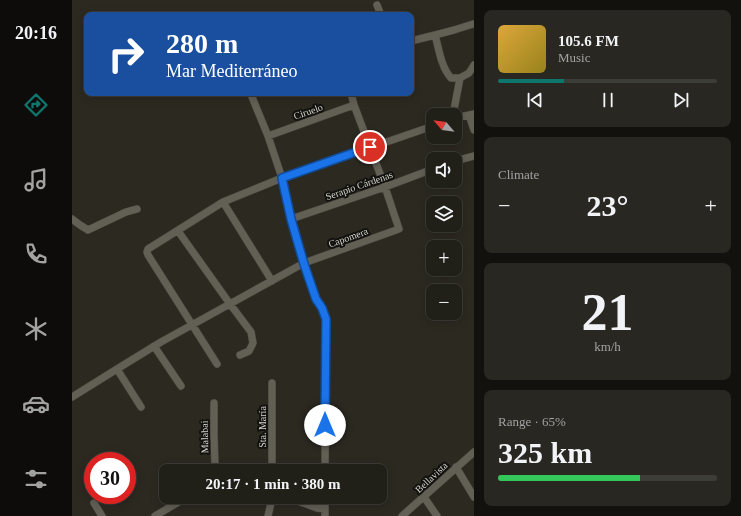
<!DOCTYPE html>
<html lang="en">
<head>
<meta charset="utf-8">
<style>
  body { margin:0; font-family:Georgia,serif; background:#282721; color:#f1f3f6; height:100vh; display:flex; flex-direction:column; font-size:15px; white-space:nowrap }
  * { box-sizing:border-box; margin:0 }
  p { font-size:13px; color:#a2a2a2 }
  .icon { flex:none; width:22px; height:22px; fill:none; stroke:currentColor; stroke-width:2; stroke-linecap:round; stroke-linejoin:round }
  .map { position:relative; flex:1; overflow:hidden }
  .side { display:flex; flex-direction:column; gap:10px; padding:10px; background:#12110d; width:267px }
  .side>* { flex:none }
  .hud { position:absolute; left:12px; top:12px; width:330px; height:84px; border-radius:8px; box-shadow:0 2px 10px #0003,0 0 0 1px #3d3d37; background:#1a4fa0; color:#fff; overflow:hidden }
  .needle { width:26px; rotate:298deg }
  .tools { position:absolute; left:354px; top:108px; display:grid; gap:8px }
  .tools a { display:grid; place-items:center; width:36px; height:36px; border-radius:8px; background:#201f18; box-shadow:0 2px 10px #0003,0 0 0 1px #3d3d37; font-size:20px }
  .speed { position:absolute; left:12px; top:452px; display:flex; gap:8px; font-size:20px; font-weight:700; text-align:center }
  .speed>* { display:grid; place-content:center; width:52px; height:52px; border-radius:50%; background:#201f18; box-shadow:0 2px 10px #0003,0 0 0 1px #3d3d37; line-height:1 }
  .speed .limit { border:6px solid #d22; background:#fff; color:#111 }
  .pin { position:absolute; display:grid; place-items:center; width:34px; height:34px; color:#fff; margin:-17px; border:2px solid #fff; border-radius:50%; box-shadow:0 1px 4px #0007 }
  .me { position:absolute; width:44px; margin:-22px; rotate:0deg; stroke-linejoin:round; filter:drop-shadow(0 0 3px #0008) }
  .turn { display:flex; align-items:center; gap:14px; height:84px; padding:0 16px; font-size:18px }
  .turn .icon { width:52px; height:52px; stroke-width:2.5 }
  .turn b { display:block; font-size:28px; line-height:34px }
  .big { font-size:30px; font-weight:600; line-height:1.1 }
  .side .widget { flex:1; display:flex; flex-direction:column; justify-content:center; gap:6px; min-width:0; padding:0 14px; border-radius:8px; background:#282721 }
  .side .dial { align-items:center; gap:0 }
  .dial b { font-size:52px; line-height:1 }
  .song { display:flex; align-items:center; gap:12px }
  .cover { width:48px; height:48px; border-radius:6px; background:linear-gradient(135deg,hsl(40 70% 55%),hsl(50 70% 35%)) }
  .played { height:4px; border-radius:2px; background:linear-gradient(90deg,#0f766e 30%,#3d3d37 30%) }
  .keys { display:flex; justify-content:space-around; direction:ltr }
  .heat { display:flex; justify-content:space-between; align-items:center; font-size:22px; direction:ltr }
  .charge { height:6px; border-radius:3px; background:linear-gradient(90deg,#34c759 65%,#3d3d37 0) }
  .trip { position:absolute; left:87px; top:464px; width:228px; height:40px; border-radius:8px; background:#201f18; box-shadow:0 2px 10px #0003,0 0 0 1px #3d3d37; font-weight:600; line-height:40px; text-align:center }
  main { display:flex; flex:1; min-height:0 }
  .tab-bar { display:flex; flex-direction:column; width:72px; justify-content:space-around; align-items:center; background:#0d0c0a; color:#a2a2a2 }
  .tab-bar .icon { width:28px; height:28px }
  .tab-bar .on { color:#0f766e }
  .tab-bar b { font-size:18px; color:#f1f3f6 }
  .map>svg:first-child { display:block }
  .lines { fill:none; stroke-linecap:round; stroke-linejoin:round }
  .street-casing { stroke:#46443d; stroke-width:8 }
  .street { stroke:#625f55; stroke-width:7 }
  .route-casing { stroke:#114b97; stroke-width:10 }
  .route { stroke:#1a73e8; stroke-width:7 }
  .labels { text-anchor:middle; stroke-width:4; stroke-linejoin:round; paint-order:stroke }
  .street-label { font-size:10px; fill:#d5d4ce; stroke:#13120e }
</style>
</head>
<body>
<main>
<nav class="tab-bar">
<b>20:16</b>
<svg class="icon on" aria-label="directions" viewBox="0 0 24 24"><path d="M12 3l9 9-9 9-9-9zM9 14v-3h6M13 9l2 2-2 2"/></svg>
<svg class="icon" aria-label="music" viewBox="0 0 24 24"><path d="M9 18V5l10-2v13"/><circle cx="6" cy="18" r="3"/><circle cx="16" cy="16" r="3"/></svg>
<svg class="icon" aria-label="phone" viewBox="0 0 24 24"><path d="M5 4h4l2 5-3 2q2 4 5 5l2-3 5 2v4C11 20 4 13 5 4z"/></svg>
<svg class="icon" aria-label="climate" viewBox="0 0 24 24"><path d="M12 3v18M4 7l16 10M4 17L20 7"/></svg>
<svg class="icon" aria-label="car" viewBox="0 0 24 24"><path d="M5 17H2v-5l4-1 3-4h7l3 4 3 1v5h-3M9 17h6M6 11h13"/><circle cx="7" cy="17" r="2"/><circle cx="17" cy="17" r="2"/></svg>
<svg class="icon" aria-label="filters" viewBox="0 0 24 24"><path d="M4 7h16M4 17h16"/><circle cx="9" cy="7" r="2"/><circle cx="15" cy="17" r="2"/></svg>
</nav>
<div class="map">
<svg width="402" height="516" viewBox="0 0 402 516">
  <rect width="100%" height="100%" fill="#2b2920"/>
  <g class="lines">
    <g class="street-casing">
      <path id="street" d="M 305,5 L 309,15
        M 339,41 L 363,35
        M 388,78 L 397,73 L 402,65
        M 181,93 L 180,97 L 196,136 L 210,178 L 219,219 L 232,263 L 244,299 L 250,308 L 254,319 L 253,471
        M 381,115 L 388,78 L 379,78 C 369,67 367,49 363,35 L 382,30 L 401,24
        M 397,115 L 402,130
        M 383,118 L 402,114
        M 196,136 L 282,105
        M 383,161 L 402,156
        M 151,202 L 200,281
        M 0,219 L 8,225 L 16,230 L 54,212 L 65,209
        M 219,219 L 313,187 L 361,169
        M 106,231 L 158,304 L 179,332 L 181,343 L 177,351 L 168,355
        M 82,346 L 109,386
        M 145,364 L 76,255 L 75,252 L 76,249 L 151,202 L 210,178 L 361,126
        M 45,369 L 69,407
        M 0,397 L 45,369 L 89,342 L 232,263 L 327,229 L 313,187 L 282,105 L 279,93
        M 142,403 L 142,435 L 143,466 L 144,471
        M 384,467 L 402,497
        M 200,471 L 200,383
        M 215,497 L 245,508 L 253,509
        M 352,497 L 365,516
        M 22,503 L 30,516
        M 83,516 L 115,497
        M 196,516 L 199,503 L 200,497
        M 253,516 L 253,497
        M 330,516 L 402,452"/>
    </g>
    <use href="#street" class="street"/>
  </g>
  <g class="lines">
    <g class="route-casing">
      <path id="route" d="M 253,425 L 254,319 L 250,308 L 244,299 L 232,264 L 219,219 L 210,178 L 298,147"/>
    </g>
    <use href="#route" class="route"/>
  </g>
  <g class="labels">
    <g class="street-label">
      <text transform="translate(236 111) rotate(-19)" y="4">Ciruelo</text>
      <text transform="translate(287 185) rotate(-19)" y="4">Serapio Cárdenas</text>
      <text transform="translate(276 237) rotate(-20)" y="4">Capomera</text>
      <text transform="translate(190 427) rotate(-90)" y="4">Sta. María</text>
      <text transform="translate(132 437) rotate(-91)" y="4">Malabai</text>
      <text transform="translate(359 477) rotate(-43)" y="4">Bellavista</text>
    </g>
  </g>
</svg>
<div class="tools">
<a><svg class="needle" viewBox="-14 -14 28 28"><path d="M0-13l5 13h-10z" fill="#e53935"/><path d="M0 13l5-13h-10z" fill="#a2a2a2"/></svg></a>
<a><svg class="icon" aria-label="sound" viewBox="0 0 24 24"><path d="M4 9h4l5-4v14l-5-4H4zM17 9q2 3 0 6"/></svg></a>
<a><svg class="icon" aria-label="layers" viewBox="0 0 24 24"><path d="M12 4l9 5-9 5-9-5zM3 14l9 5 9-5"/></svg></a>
<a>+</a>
<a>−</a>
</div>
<div class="speed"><div class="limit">30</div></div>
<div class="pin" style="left:298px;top:147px;background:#d93025"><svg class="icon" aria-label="arrive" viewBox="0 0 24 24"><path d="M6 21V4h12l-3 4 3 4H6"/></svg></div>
<svg class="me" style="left:253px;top:425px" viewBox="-20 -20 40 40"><circle r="19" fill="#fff"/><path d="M0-13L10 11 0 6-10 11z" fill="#1a73e8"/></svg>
<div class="trip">20:17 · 1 min · 380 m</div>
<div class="hud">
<div class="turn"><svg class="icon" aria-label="right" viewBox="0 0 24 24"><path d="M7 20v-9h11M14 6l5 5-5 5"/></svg><div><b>280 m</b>Mar Mediterráneo</div></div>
</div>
</div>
<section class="side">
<div class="widget">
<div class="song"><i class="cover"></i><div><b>105.6 FM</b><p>Music</p></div></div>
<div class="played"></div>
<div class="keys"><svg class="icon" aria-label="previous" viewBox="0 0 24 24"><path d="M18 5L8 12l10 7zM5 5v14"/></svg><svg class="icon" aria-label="pause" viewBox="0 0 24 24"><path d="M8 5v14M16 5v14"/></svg><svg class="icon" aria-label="next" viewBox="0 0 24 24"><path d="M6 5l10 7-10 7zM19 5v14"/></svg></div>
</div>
<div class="widget"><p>Climate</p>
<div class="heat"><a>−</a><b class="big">23°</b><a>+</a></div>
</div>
<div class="widget dial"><b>21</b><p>km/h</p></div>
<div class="widget"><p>Range · 65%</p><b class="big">325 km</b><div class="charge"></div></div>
</section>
</main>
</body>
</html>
